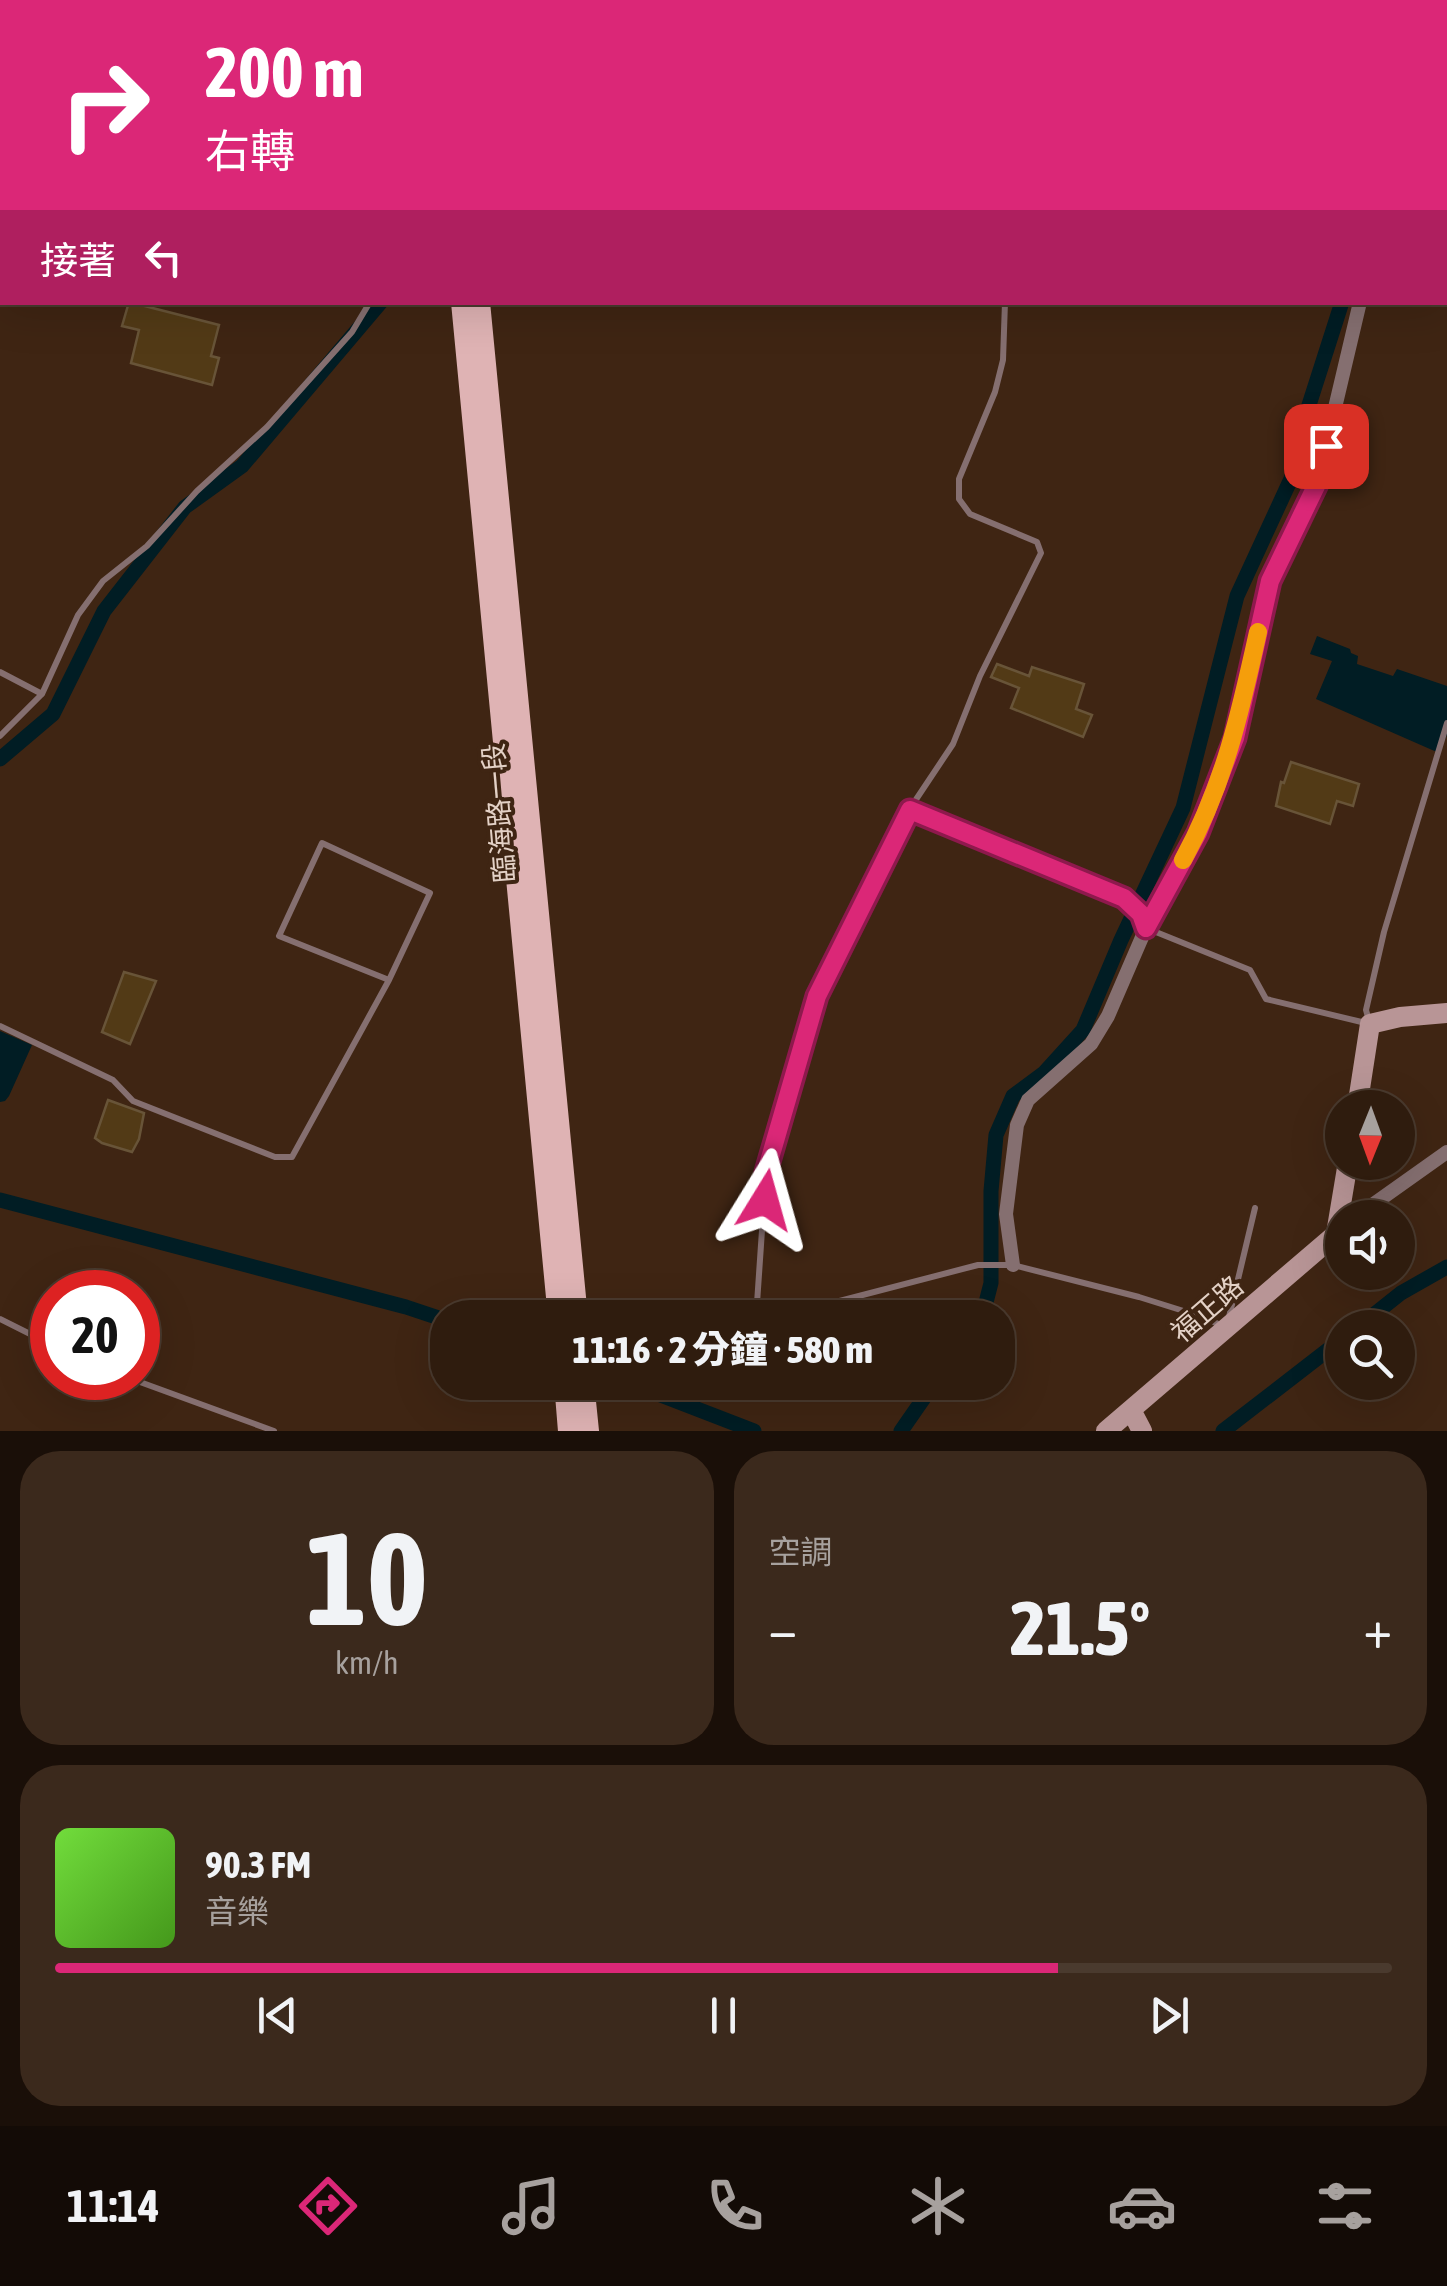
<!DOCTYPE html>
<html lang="zh-TW">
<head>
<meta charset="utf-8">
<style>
  body { margin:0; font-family:"Asap Condensed","Noto Sans TC",sans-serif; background:#3b291c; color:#f1f3f6; height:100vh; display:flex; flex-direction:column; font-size:38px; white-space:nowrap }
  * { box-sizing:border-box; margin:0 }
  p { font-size:32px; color:#a7a19e }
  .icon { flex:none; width:55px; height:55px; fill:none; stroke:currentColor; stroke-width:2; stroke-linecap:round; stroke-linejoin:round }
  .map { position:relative; height:1431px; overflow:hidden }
  .drawer { display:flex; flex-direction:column; gap:20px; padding:20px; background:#1a0f08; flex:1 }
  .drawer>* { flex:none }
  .hud { position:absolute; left:0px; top:0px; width:1448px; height:305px; box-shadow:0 10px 40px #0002,0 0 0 2px #4a3a2e; background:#db2777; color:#fff; overflow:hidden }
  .needle { width:65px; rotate:181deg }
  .tools { position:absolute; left:1325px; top:1090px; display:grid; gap:20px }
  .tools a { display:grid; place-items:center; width:90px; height:90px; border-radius:50%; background:#2f1c0e; box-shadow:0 10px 40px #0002,0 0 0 2px #4a3a2e; font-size:50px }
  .speed { position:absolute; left:30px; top:1270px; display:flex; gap:20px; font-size:50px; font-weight:700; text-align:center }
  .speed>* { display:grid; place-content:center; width:130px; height:130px; border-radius:50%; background:#2f1c0e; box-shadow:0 10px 40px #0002,0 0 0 2px #4a3a2e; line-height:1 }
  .speed .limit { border:15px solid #d22; background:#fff; color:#111 }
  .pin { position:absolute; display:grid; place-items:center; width:85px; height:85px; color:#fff; margin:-42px; border-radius:20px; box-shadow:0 5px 15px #0006 }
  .me { position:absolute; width:110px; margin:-55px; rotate:8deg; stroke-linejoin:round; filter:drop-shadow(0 0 8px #0008) }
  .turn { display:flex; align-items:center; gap:35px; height:210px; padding:0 40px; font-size:45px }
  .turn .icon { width:130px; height:130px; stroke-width:2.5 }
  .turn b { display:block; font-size:70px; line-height:85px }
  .then { display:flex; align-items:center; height:95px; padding:0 40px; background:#0003; gap:20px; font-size:38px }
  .big { font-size:75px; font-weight:800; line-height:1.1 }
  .drawer .card { flex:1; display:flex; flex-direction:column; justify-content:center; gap:15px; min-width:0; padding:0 35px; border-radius:40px; background:#3b291c }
  .drawer .dial { align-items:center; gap:0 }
  .dial b { font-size:130px; line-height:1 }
  .song { display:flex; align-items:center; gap:30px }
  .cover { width:120px; height:120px; border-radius:15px; background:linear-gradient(135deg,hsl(100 70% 55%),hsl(100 70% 35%)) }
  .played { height:10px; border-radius:5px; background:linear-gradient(90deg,#db2777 75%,#4a3a2e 75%) }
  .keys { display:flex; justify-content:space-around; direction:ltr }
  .heat { display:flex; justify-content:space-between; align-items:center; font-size:55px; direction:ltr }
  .drawer .tiles { flex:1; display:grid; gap:20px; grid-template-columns:1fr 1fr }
  .card:last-child { grid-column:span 2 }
  .trip { position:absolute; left:430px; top:1300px; width:585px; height:100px; border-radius:40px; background:#2f1c0e; box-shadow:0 10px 40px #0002,0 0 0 2px #4a3a2e; font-weight:800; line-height:100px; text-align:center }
  .tabs { display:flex; height:160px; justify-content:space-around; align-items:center; background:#130b06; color:#a7a19e }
  .tabs .icon { width:70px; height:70px }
  .tabs .active { color:#db2777 }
  .tabs b { font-size:45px; color:#f1f3f6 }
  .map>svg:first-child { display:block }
  .water { fill:#011d24 }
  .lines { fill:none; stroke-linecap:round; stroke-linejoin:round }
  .canal { stroke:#011d24; stroke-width:15 }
  .building { fill:#523a16; stroke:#685438; stroke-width:2.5 }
  .lane { stroke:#856f70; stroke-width:6 }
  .street { stroke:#856f70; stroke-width:14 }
  .secondary { stroke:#b89596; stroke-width:20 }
  .primary { stroke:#dfb3b4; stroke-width:22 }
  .route-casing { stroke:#8e194d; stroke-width:25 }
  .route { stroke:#db2777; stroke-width:18 }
  .slow { stroke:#f59e0b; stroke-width:18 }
  .labels { text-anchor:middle; stroke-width:8; stroke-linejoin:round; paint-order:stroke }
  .street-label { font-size:28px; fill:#e3d1c6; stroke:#3f2513 }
</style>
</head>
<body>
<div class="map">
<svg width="1447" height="1431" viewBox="0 0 1447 1431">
  <rect width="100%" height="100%" fill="#3f2513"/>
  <path class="water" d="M 1317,636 L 1350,649 L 1351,653 L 1358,656 L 1357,664 L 1393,676 L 1397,669 L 1447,686 L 1447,735 L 1439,753 L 1316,699 L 1332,661 L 1310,654 Z
    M 0,1031 L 32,1045 L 9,1096 L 5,1101 L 0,1102 Z"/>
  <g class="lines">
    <path class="canal" d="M 596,2 L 598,0
      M 1440,2 L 1441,0
      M 0,759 L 53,714 L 104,611 L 185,507 L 242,466 L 381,302
      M 0,1200 L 406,1307 L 448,1321
      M 982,1318 L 991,1283 L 991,1191 L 996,1135 L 1013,1096 L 1044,1073 L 1083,1030 L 1121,940 L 1183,808 L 1237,596 L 1296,468 L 1301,430 L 1342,302
      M 1357,1328 L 1401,1293 L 1447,1267
      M 627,1382 L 754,1431
      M 901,1431 L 935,1382
      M 1223,1431 L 1342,1339"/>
  </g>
  <path class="building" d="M 129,302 L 219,325 L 211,356 L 219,358 L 212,385 L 131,363 L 139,330 L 122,326 Z
    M 997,664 L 1029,676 L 1032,667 L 1084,684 L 1076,709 L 1092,715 L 1083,737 L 1011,708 L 1019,688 L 991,677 Z
    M 1291,762 L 1359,784 L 1353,806 L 1337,801 L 1330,824 L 1276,806 L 1281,782 L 1284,783 Z
    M 124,972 L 156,981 L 130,1044 L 102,1032 Z
    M 108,1100 L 144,1113 L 139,1139 L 132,1152 L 102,1143 L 95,1138 Z"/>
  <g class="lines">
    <path class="lane" d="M 584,2 L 586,0
      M 1087,2 L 1088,0
      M 0,672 L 42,694
      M 0,736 L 42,694 L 78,615 L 103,581 L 147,546 L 197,491 L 267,427 L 352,332 L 370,302
      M 910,810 L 1124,898 L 1141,914 L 1146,928 L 1250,970 L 1266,999 L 1370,1024 L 1366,1010 L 1384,932 L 1447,723
      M 0,1026 L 113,1080 L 133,1101 L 275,1157 L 292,1157 L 389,980 L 430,893 L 322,843 L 279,936 L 389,980
      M 1229,1317 L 1255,1208
      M 756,1318 L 766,1172 L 817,996 L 905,816 L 953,744 L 980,676 L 1041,553 L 1037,542 L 970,514 L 959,499 L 959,479 L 995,392 L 1003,360 L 1005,302
      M 774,1318 L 978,1265 L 1013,1265 L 1139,1297 L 1206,1318 L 1222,1326
      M 0,1319 L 52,1345
      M 129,1378 L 274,1431"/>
    <path class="street" d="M 1445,32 L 1447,25
      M 1445,177 L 1447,177
      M 0,217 L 2,216
      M 1354,1218 L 1447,1152
      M 1013,1265 L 1006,1214 L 1017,1125 L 1028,1100 L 1091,1044 L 1108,1016 L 1146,928 L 1198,833 L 1235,739 L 1269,581 L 1317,484 L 1360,302"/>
    <path class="secondary" d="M 1357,1108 L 1370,1024 L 1400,1017 L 1447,1013
      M 1131,1410 L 1142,1431
      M 1106,1431 L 1336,1234 L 1348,1162"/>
    <path class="primary" d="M 428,0 L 428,2
      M 449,0 L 450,2
      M 462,302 L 559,1318
      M 479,302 L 577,1318
      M 565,1382 L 569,1431
      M 583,1382 L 588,1431"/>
  </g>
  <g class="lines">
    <g class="route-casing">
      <path id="route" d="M 765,1200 L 766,1172 L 817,996 L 910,810 L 1124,898 L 1141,914 L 1146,928 L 1198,833 L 1235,738 L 1270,581 L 1317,484 L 1326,446"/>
    </g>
    <use href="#route" class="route"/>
    <path class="slow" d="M 1183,860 C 1224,785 1240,714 1258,632"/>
  </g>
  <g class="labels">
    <g class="street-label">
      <text transform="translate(499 813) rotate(-95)" y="10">臨海路一段</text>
      <text transform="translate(1207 1309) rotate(-41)" y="10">福正路</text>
    </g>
  </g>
</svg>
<div class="tools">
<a><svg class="needle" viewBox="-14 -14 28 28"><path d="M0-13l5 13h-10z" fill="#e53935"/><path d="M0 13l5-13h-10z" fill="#a7a19e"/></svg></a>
<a><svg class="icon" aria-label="sound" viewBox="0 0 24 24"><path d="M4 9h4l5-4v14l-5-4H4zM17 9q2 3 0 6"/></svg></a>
<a><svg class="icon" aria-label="search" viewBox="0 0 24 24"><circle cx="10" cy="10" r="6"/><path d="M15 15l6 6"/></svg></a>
</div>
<div class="speed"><div class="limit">20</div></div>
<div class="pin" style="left:1326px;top:446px;background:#d93025"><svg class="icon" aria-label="arrive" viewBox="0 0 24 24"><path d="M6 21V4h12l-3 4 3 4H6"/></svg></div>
<svg class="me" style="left:765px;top:1200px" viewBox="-20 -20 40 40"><path d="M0-17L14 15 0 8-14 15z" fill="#db2777" stroke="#fff" stroke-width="4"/></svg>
<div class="trip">11:16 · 2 分鐘 · 580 m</div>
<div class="hud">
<div class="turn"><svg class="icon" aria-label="right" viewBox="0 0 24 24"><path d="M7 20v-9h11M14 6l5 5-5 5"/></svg><div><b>200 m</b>右轉</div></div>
<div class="then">接著<svg class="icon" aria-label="left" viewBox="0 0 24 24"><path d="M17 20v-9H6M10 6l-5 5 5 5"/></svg></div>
</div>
</div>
<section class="drawer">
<div class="tiles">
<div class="card dial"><b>10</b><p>km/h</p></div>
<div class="card"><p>空調</p>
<div class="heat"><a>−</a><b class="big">21.5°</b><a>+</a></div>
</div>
<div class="card">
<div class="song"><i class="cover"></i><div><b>90.3 FM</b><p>音樂</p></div></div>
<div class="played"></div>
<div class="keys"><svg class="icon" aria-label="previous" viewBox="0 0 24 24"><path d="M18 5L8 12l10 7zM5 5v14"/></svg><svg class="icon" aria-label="pause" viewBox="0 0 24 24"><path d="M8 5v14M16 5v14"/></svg><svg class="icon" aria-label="next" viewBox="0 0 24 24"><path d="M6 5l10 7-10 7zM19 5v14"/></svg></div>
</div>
</div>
</section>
<nav class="tabs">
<b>11:14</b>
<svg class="icon active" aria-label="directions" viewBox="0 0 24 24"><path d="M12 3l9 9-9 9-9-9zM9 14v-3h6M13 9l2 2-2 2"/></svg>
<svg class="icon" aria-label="music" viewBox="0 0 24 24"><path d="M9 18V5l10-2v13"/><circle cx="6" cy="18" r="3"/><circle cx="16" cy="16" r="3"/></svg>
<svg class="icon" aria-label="phone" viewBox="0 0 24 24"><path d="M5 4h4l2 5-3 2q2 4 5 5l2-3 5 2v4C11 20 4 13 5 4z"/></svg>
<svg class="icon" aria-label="climate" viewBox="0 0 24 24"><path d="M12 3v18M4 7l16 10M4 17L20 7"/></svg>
<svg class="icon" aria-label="car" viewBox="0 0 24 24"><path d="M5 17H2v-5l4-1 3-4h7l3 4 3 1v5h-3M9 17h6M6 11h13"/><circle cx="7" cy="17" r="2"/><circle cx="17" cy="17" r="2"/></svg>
<svg class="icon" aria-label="filters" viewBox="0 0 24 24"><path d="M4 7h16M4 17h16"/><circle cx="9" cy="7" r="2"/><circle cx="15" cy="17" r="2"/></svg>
</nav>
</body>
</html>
